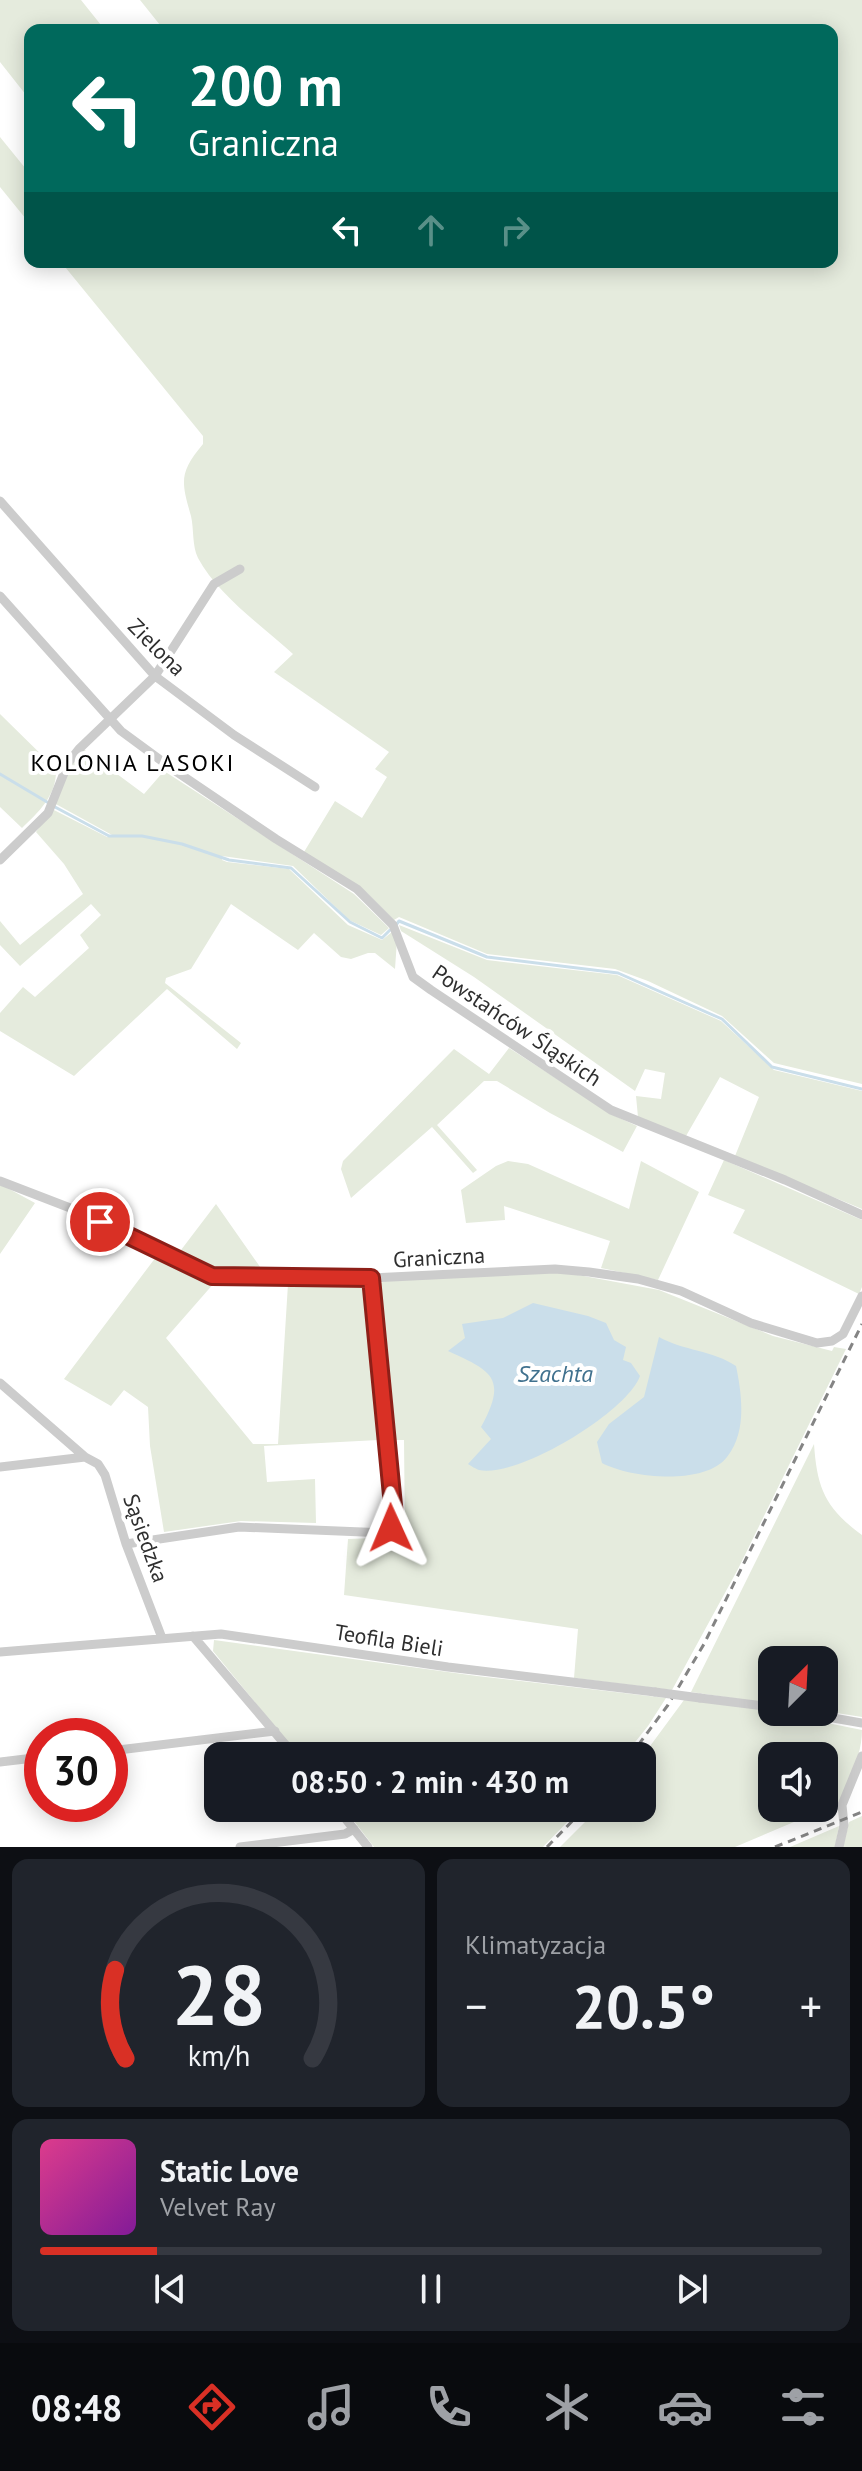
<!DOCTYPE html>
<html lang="pl">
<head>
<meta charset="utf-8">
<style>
  body { margin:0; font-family:"PT Sans",sans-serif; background:#20242c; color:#f1f3f6; height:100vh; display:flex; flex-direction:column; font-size:30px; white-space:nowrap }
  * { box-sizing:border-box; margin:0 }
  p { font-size:26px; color:#9ea1a6 }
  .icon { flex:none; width:44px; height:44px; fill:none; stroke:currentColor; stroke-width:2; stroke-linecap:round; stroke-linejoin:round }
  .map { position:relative; height:1847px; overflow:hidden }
  .drawer { display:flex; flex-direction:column; gap:12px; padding:12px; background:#0d0f14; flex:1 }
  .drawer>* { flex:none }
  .guide { position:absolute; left:24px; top:24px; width:814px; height:244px; border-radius:16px; box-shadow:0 4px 20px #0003; background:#00695c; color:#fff; overflow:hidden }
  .needle { width:52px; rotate:24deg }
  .controls { position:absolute; left:758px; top:1646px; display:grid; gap:16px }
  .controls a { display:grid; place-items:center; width:80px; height:80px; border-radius:16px; background:#171b24; box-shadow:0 4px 20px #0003; font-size:40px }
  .speed { position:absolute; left:24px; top:1718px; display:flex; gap:16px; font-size:40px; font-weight:700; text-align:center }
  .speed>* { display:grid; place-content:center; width:104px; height:104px; border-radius:50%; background:#171b24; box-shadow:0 4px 20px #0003; line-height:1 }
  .speed .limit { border:12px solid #d22; background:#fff; color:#111 }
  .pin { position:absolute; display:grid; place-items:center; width:68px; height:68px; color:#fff; margin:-34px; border:4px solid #fff; border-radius:50%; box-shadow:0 2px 8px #0007 }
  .me { position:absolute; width:88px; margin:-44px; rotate:359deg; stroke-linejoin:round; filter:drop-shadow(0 0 6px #0008) }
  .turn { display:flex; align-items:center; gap:28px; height:168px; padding:0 32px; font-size:36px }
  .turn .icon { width:104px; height:104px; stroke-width:2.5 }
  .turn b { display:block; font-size:56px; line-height:68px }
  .lanes { display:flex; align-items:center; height:76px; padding:0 32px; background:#0003; justify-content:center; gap:40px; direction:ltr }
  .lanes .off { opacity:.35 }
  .big { font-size:60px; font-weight:700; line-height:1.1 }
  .drawer .card { flex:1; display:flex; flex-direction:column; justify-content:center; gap:12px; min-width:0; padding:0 28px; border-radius:16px; background:#20242c }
  .drawer .dial { align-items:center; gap:0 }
  .dial svg { height:208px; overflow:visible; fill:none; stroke:#363941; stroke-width:7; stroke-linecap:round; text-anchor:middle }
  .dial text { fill:#f1f3f6; stroke:none }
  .song { display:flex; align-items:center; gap:24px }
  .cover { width:96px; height:96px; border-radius:12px; background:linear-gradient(135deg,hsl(330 70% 55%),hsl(290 70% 35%)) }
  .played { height:8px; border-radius:4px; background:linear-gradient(90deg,#d93025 15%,#363941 15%) }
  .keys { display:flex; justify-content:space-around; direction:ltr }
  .heat { display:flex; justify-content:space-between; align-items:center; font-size:44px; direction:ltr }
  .drawer .tiles { flex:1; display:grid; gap:12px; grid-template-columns:1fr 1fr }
  .card:last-child { grid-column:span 2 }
  .trip { position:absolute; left:204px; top:1742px; width:452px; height:80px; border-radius:16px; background:#171b24; box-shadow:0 4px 20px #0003; font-weight:700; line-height:80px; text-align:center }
  .tab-bar { display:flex; height:128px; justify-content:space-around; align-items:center; background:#090b0e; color:#9ea1a6 }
  .tab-bar .icon { width:56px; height:56px }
  .tab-bar .active { color:#d93025 }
  .tab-bar b { font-size:36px; color:#f1f3f6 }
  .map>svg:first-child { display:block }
  .green { fill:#e5ebdd; fill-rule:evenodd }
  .water { fill:#cadeea }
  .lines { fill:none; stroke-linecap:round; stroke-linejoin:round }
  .stream { stroke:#cadeea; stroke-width:3 }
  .minor { stroke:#ccc; stroke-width:9 }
  .rail { stroke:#848484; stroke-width:3; stroke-dasharray:8 6; stroke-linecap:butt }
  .minor-bridge { stroke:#ccc; stroke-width:9 }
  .route-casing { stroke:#8d1f18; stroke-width:20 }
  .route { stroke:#d93025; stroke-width:14 }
  .labels { text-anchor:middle; stroke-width:8; stroke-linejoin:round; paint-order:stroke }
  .street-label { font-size:22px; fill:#2f2f2f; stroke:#fff }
  .neighbourhood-label { font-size:24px; letter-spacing:2px; fill:#000; stroke:#fff }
  .water-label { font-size:24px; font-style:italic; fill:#40718e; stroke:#fff }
</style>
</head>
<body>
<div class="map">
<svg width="862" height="1847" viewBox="0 0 862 1847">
  <rect width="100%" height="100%" fill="#fff"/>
  <path class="green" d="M 0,0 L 81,0 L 105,30 L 30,30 L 30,100 L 0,62 Z
    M 140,0 L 862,0 L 862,1084 L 774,1063 L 722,1016 L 648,981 L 615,969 L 487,954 L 399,917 L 394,920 L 367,893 L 304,852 L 335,801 L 362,818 L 387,777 L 375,769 L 389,752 L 274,672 L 293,654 C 263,627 217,594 198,558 C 192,546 194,529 191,516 C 181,481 179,473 203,444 L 203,436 L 61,262 L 832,262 L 832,30 L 164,30 Z
    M 0,137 L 30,174 L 30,224 L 0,187 Z
    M 0,714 L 56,769 C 57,795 39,812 22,828 L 0,807 Z
    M 82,748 L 144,794 L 164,771 L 354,894 L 389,928 L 381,935 L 349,920 L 293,866 L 222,856 L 222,860 L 227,862 L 289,869 L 348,925 L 382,940 L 392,932 L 397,940 L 395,969 L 375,953 L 368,953 L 351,959 L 341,957 L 314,933 L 298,950 L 231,904 L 191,969 L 166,978 L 165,983 L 241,1043 L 237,1049 L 167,989 L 74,1076 L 0,1031 L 0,1013 L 23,987 L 35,997 L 89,948 L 80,935 L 101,915 L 91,904 L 20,966 L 0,945 L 0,921 L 20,945 L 83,894 L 64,864 L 36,832 L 52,809 L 107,837 L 112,835 L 54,803 L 70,764 Z
    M 399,925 L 487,960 L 617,975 L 721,1021 L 774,1070 L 862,1091 L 862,1209 L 735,1156 L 759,1097 L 720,1077 L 686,1136 L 638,1117 L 636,1096 L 661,1099 L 665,1073 L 645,1069 L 635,1091 L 474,977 L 401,931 Z
    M 509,1048 L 613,1115 L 637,1126 L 623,1152 L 550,1113 L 497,1081 L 484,1081 L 437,1125 L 477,1170 L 473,1173 L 432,1127 L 351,1198 L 341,1169 L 343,1161 L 454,1049 L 489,1074 Z
    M 724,1160 L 862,1220 L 862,1287 L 859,1294 L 733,1233 L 745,1210 L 708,1195 Z
    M 508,1161 L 528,1164 L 629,1209 L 641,1161 L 699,1192 L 658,1280 L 601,1268 L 610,1241 L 504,1206 L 505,1220 L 466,1223 L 461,1190 L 496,1166 Z
    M 0,1184 L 35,1203 L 0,1254 Z
    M 216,1204 L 265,1274 L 220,1275 L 182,1261 L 179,1255 L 181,1250 Z
    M 156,1257 L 192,1275 L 215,1282 L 166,1338 L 253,1444 L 278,1444 L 288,1284 L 367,1284 L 378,1440 L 264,1446 L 267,1482 L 315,1479 L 316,1523 L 241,1521 L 164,1532 L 150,1446 L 148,1407 L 124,1390 L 111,1406 L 64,1379 Z
    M 562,1272 L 659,1290 L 773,1336 L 832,1351 L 834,1347 L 846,1349 L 738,1569 L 672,1690 L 574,1678 L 578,1629 L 344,1595 L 348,1539 L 405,1537 L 404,1440 L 392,1440 L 377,1285 L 385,1281 Z
    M 814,1444 C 817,1488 825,1508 862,1535 L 862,1717 L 824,1711 L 824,1660 L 772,1660 L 772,1704 L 691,1692 Z
    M 214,1640 L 477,1676 L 666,1698 L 648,1726 L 624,1756 L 299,1756 L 213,1651 Z
    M 684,1700 L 753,1708 L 862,1730 C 862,1759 845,1788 834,1815 L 801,1819 L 735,1847 L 560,1847 L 599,1808 L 642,1808 L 642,1757 ZM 772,1756 L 824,1756 L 824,1808 L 772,1808 Z
    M 344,1808 L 581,1808 L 543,1847 L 374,1847 Z
    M 862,1816 L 862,1847 L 843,1847 L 849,1822 Z
    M 839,1826 L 835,1847 L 790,1847 Z"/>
  <path class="water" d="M 533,1303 L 588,1316 L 606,1323 L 614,1340 L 626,1347 L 623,1360 L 631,1363 L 640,1376 C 627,1412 519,1478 479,1470 C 478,1470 469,1465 468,1464 L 491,1439 L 481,1427 C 508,1378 492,1371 448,1351 L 465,1338 L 462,1324 L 503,1318 Z
    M 659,1337 C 684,1351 712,1350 736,1366 C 742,1395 747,1432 727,1457 C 705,1486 630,1478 602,1463 L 597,1442 L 609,1424 L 644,1397 Z"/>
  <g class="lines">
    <path class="stream" d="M 0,774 L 47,802
      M 55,807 L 109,836 L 142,836 L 182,844 L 229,860 L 291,868 L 350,922 L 382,938 L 390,930
      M 396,925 L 399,921 L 487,957 L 618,973 L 722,1019 L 772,1067 L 862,1089"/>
    <path class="minor" d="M 0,501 L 155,676 L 234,735 L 315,787
      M 0,596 L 121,731 L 174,770 L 276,839 L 357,889 L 393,925 L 413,977 L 431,990 L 611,1110 L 785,1180 L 862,1215
      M 0,860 L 48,813 L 68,763 L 79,749 L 155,676 L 214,584 L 240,569
      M 0,1181 L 78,1211 L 199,1272 L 225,1278 L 371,1278 L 555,1269 L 589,1272 L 638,1279 L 681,1291 L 751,1323 L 817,1343 L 832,1341 L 843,1334 L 862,1296
      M 0,1383 L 85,1457 L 98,1464 L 105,1475 L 126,1544 L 162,1638
      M 0,1467 L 85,1457
      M 126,1544 L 239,1527 L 387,1533 L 391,1528 L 394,1516 L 371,1278
      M 193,1636 L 295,1756
      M 0,1652 L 221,1634 L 448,1667 L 655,1692
      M 700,1698 L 772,1707
      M 799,1712 L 862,1723
      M 110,1751 L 275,1731
      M 0,1762 L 42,1757
      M 337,1808 L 368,1847
      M 240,1847 L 345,1834 L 354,1829
      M 839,1847 L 844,1825 L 842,1805 L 862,1756"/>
    <path class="rail" d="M 630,1756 L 668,1705 L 704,1644 L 862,1324
      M 547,1847 L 585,1808
      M 775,1847 L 862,1812"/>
    <path class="minor-bridge" d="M 655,1692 L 700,1698"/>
  </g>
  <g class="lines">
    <g class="route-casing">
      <path id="route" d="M 100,1222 L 212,1276 L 371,1278 L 394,1516 L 391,1528"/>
    </g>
    <use href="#route" class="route"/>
  </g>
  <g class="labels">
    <g class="street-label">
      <text transform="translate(157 647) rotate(45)" y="8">Zielona</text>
      <text transform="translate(517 1025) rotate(34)" y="8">Powstańców Śląskich</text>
      <text transform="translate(439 1257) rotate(-3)" y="8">Graniczna</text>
      <text transform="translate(146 1538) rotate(70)" y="8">Sąsiedzka</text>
      <text transform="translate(389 1640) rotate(9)" y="8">Teofila Bieli</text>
    </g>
    <g class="neighbourhood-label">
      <text x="133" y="771">KOLONIA LASOKI</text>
    </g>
    <g class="water-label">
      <text x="555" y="1382">Szachta</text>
    </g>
  </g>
</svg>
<div class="controls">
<a><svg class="needle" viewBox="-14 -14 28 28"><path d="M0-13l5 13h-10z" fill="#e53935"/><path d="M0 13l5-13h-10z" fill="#9ea1a6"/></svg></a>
<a><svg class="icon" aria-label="sound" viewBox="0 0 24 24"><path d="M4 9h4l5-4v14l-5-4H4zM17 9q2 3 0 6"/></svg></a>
</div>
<div class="speed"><div class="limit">30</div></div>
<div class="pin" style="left:100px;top:1222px;background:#d93025"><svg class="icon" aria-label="arrive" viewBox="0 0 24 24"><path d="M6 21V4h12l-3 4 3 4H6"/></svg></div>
<svg class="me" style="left:391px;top:1528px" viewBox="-20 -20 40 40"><path d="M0-17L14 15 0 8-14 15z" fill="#d93025" stroke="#fff" stroke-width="4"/></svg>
<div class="trip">08:50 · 2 min · 430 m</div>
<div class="guide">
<div class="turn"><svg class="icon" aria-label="left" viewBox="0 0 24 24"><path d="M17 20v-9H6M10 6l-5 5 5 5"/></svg><div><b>200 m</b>Graniczna</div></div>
<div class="lanes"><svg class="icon" aria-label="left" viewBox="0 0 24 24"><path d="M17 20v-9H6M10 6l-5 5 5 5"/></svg><svg class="icon off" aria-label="ahead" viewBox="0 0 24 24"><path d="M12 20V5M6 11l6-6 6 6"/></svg><svg class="icon off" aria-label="right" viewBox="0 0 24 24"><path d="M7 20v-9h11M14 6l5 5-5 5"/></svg></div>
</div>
</div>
<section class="drawer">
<div class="tiles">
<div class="card dial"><svg viewBox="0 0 100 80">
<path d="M14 69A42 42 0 1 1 86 69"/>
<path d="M14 69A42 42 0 0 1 10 35" stroke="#d93025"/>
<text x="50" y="56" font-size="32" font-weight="700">28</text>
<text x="50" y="72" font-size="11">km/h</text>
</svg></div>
<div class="card"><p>Klimatyzacja</p>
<div class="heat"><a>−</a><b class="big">20.5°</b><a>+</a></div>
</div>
<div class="card">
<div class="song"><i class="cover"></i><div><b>Static Love</b><p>Velvet Ray</p></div></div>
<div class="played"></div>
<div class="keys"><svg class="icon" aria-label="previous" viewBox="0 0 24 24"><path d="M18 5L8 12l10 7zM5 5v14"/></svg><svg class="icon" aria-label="pause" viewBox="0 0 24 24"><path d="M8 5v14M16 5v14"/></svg><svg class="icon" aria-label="next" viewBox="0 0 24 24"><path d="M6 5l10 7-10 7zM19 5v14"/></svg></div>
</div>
</div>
</section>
<nav class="tab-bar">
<b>08:48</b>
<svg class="icon active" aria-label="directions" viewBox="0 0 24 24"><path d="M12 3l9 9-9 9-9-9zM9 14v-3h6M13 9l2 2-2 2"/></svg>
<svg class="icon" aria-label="music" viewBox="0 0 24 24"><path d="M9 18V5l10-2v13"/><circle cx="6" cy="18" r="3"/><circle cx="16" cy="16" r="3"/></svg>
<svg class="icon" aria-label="phone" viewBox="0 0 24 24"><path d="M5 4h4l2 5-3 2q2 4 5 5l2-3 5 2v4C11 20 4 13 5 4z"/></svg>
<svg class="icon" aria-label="climate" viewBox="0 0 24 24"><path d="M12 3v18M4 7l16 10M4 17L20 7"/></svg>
<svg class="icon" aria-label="car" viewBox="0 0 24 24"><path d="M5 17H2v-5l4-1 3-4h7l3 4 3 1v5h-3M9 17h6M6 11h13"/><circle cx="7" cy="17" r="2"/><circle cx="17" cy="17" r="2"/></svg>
<svg class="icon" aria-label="filters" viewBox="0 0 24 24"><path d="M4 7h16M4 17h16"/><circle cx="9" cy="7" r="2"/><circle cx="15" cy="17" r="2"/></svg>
</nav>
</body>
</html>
